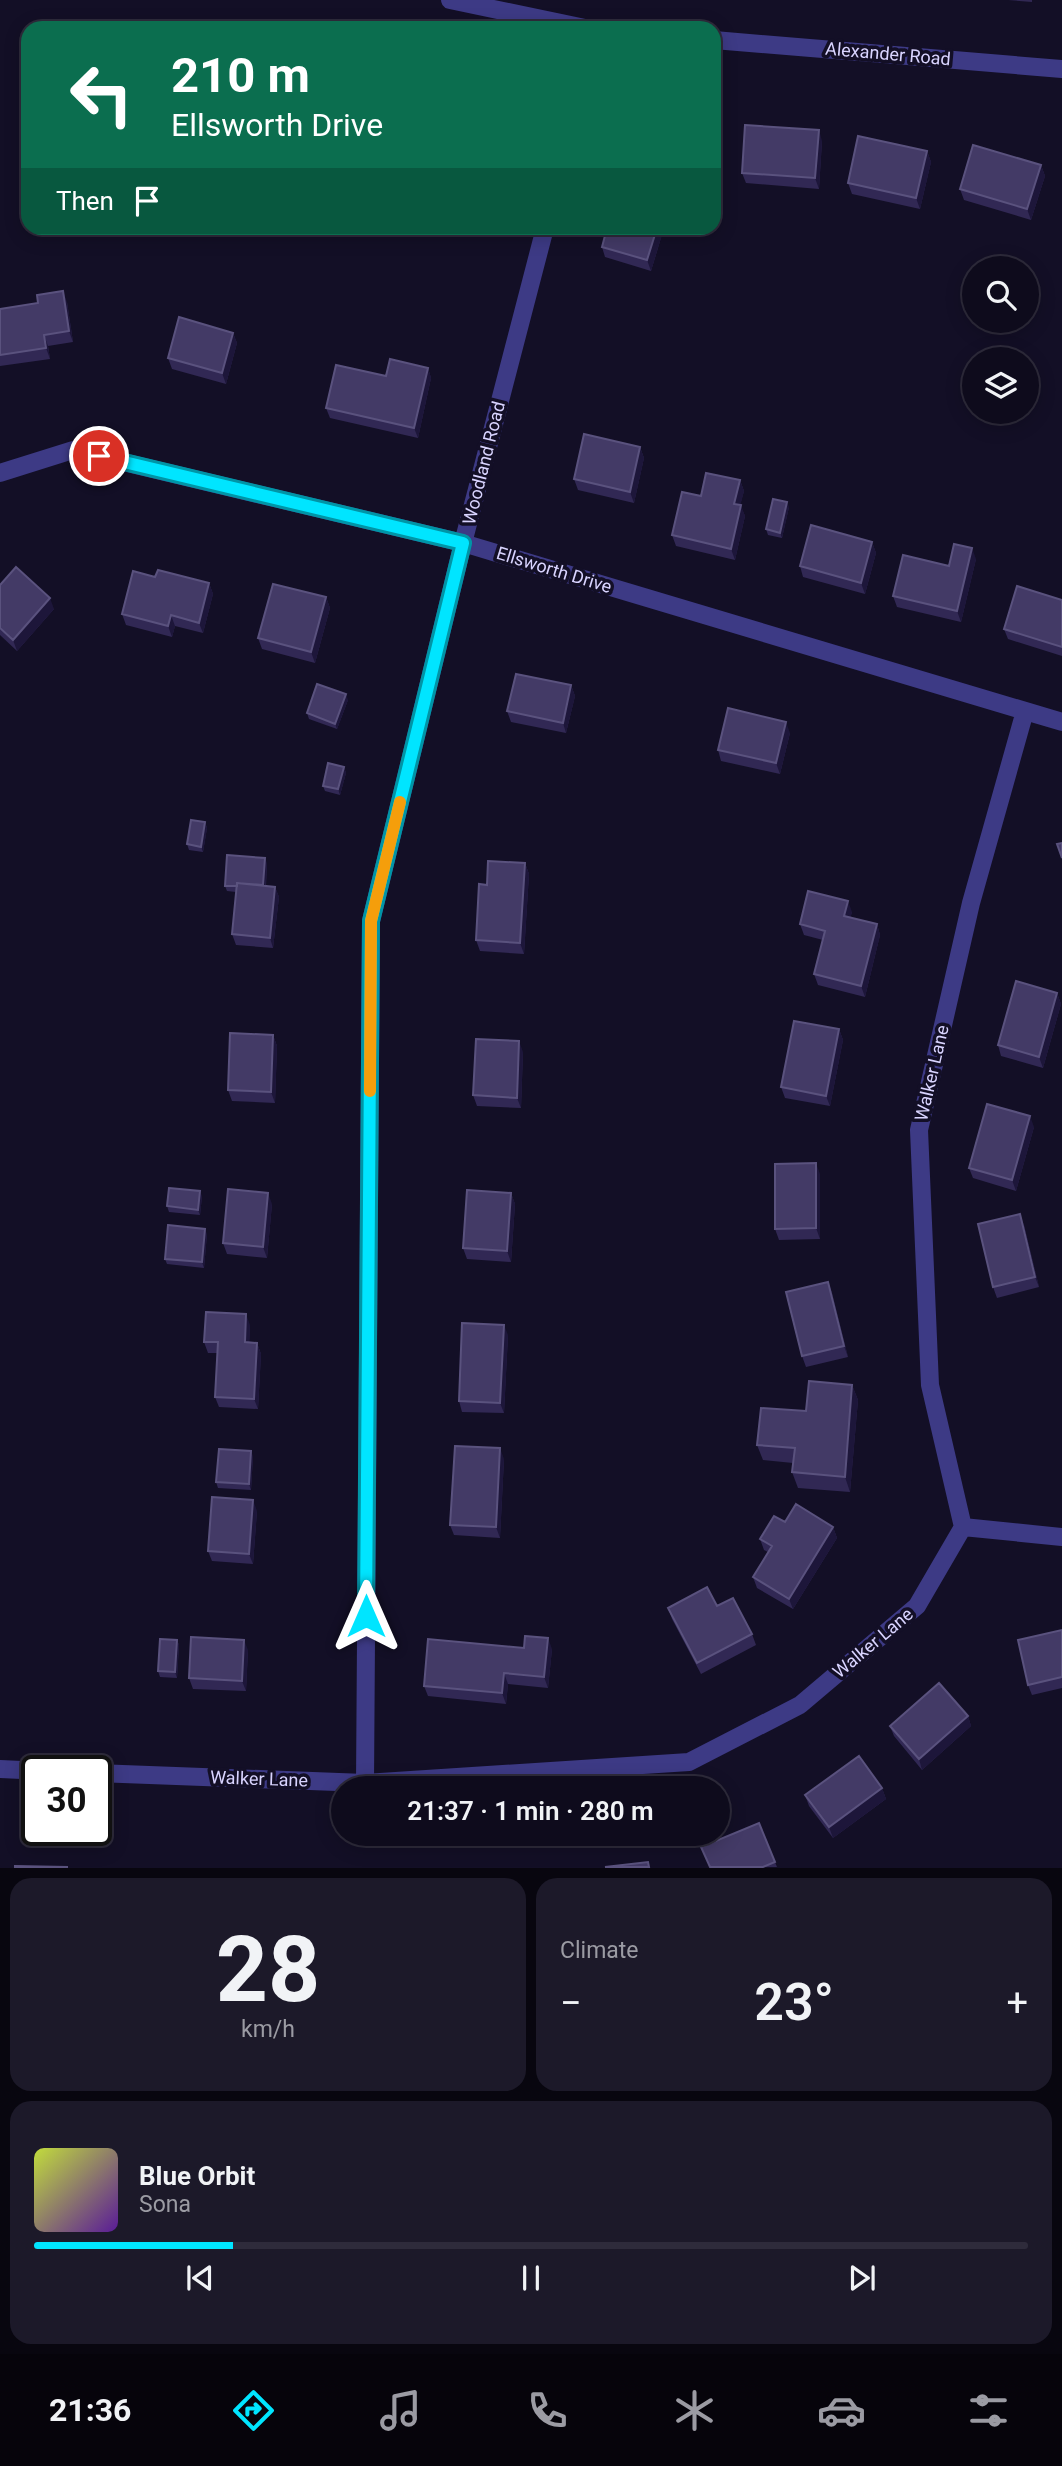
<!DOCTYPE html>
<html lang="en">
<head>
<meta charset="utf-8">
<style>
  body { margin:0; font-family:Roboto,sans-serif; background:#1c1929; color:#f1f3f6; height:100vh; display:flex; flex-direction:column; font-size:26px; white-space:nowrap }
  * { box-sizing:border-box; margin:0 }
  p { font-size:23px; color:#9b9ba3 }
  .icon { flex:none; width:38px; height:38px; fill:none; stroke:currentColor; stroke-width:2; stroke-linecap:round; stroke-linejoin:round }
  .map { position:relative; height:1868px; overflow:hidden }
  .drawer { display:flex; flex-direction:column; gap:10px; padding:10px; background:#08060f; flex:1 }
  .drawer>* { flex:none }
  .hud { position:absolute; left:21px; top:21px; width:700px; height:214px; border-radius:21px; box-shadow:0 4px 18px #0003,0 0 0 2px #2e2b3b; background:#0b6e4f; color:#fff; overflow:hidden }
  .buttons { position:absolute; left:962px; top:256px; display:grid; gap:14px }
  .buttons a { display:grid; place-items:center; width:77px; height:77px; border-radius:50%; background:#0e0b1c; box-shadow:0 4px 18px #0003,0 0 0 2px #2e2b3b; font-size:35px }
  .speed { position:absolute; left:21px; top:1755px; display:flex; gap:14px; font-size:35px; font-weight:700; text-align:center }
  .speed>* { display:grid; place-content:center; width:91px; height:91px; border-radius:50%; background:#0e0b1c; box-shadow:0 4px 18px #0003,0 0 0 2px #2e2b3b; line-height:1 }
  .speed .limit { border:4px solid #111; border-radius:10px; background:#fff; color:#111 }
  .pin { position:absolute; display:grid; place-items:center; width:60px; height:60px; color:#fff; margin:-30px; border:4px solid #fff; border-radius:50%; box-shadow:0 2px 7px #0007 }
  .me { position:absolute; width:77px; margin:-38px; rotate:0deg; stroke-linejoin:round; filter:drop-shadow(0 0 5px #0008) }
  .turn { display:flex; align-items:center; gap:24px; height:147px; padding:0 35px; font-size:32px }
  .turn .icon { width:91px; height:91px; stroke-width:2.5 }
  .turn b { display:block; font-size:49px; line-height:60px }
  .then { display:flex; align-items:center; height:66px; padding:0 35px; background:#0003; gap:14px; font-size:26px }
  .big { font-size:52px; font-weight:600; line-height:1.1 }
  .drawer .widget { flex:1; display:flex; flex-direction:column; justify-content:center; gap:10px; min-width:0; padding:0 24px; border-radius:21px; background:#1c1929 }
  .drawer .dial { align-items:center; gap:0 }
  .dial b { font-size:91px; line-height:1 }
  .song { display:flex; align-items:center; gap:21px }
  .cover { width:84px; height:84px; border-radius:10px; background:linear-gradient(135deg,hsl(70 70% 55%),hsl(270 70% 35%)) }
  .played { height:7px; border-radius:4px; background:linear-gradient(90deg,#00e5ff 20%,#2e2b3b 20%) }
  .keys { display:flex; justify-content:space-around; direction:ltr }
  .heat { display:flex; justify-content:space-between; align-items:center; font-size:38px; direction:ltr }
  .drawer .tiles { flex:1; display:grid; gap:10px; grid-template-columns:1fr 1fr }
  .widget:last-child { grid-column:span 2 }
  .trip { position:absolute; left:331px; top:1776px; width:399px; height:70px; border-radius:35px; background:#0e0b1c; box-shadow:0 4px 18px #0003,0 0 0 2px #2e2b3b; font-weight:600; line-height:70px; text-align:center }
  .tabs { display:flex; height:112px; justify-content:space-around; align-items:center; background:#06040b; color:#9b9ba3 }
  .tabs .icon { width:49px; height:49px }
  .tabs .on { color:#00e5ff }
  .tabs b { font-size:32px; color:#f1f3f6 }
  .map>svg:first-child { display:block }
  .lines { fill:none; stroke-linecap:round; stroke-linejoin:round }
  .street { stroke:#3d3a85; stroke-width:18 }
  .wall { fill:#312854 }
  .shaded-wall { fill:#1d163a }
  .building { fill:#433a66; stroke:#5a527e; stroke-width:2 }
  .route-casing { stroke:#0095a6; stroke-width:18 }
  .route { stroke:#00e5ff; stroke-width:12 }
  .slow { stroke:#f59e0b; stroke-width:12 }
  .labels { text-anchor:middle; stroke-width:7; stroke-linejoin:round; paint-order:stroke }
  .street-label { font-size:18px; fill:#d9d4ff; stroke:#130f26 }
</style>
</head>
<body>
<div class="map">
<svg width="1062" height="1868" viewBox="0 0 1062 1868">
  <rect width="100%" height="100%" fill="#130f26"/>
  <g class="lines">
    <path class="street" d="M 450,0 L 585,28
      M 714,40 L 1062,69
      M 0,473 L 73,450 L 463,543 L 1062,722
      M 963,1527 L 1062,1537
      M 0,1769 L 43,1771
      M 96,1773 L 365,1783 L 689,1762 L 800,1705 L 917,1606 L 963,1527 L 930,1385 L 919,1130 L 971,903 L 1025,711
      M 365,1783 L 371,921 L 463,543 L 545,228"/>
  </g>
  <path class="wall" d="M 1008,0 L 1032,0 L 1032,2 Z
    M 822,141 L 819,189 L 746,183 L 742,173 Z
    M 927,151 L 931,162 L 920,209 L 852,194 L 848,183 Z
    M 1041,165 L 1045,176 L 1031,220 L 964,200 L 960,189 Z
    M 664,228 L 651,271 L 605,257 L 602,247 Z
    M 67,302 L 73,342 L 48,346 L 50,359 L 0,366 L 0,309 Z
    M 233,333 L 237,343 L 226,384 L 172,369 L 168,358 Z
    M 428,368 L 431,378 L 418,438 L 330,418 L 326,408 L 386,376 Z
    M 640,447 L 644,458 L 634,503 L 578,490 L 574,479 Z
    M 740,480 L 744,491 L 740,505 L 745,516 L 735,560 L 676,546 L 672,535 L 701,496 Z
    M 789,507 L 782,538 L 768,535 L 766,529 Z
    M 872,542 L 876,553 L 865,594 L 803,577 L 800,566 Z
    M 976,559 L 961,622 L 897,607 L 893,596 L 949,566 Z
    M 155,577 L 209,583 L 213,594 L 203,633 L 175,626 L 172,637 L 126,625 L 122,614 Z
    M 0,585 L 54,609 L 17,651 L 0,635 Z
    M 326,597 L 330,608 L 315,663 L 262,649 L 258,638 Z
    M 1062,600 L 1062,656 L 1008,639 L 1004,629 Z
    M 571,685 L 575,696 L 566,733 L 511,722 L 507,711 Z
    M 348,700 L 337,729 L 309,719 L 307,713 Z
    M 790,733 L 780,774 L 721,761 L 718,750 Z
    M 344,767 L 346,773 L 340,795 L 325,791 L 323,786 Z
    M 205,822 L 207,828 L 203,852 L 189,850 L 187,844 Z
    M 267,863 L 266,886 L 275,887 L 279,897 L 273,948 L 236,945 L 232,934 L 236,892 L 227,891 L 225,886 Z
    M 525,863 L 529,874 L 524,954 L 480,951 L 476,940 L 487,885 Z
    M 852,912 L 850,918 L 877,924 L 880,935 L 865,997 L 818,985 L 814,974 L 823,940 L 804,935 L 800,924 Z
    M 1057,993 L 1061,1004 L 1043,1068 L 1001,1056 L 998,1045 Z
    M 839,1029 L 843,1040 L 830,1106 L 785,1098 L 781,1087 Z
    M 273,1035 L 277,1046 L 275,1103 L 232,1101 L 228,1090 Z
    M 523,1052 L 521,1108 L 477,1106 L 473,1095 Z
    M 1034,1127 L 1016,1191 L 973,1178 L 969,1168 Z
    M 820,1174 L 820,1239 L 779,1240 L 775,1229 Z
    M 511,1193 L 515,1204 L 511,1262 L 467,1259 L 463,1248 Z
    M 202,1196 L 200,1215 L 169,1212 L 167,1206 Z
    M 272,1204 L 267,1258 L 227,1254 L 223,1243 Z
    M 1024,1225 L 1039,1287 L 997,1298 L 993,1287 Z
    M 207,1234 L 204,1268 L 167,1264 L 165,1259 Z
    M 828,1282 L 832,1293 L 848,1357 L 806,1367 L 802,1356 Z
    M 250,1325 L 249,1343 L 257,1343 L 261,1354 L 258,1409 L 219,1407 L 215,1397 L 217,1353 L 208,1353 L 204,1342 Z
    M 508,1335 L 504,1413 L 462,1412 L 459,1401 Z
    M 852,1385 L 858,1400 L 850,1492 L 798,1488 L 792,1472 L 793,1463 L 763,1460 L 757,1445 L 806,1411 Z
    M 253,1456 L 251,1490 L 218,1488 L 216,1482 Z
    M 504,1459 L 500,1538 L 454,1535 L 450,1525 Z
    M 257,1511 L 253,1564 L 212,1561 L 208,1551 Z
    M 785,1522 L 833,1527 L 837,1538 L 793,1609 L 757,1588 L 753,1577 L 768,1552 L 764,1550 L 760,1539 Z
    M 717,1606 L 752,1634 L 756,1645 L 701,1674 L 672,1619 L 668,1608 Z
    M 1062,1630 L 1062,1688 L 1032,1695 L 1028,1685 Z
    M 177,1640 L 179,1645 L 177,1678 L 160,1677 L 158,1671 Z
    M 524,1648 L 552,1649 L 548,1688 L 508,1684 L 506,1704 L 428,1696 L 424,1686 Z
    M 248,1650 L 246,1691 L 193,1689 L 189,1678 Z
    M 968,1716 L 971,1726 L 922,1770 L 894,1736 L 890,1726 Z
    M 882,1788 L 886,1799 L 833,1838 L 809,1806 L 805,1795 Z
    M 759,1823 L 777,1867 L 709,1867 Z"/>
  <path class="shaded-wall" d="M 819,130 L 822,141 L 819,189 L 815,178 Z
    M 927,151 L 931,162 L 920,209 L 916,198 Z
    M 1041,165 L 1045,176 L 1031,220 L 1027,209 Z
    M 657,228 L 664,228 L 651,271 L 647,260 Z
    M 63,291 L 67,302 L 73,342 L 69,331 Z
    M 233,333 L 237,343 L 226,384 L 222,373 Z
    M 44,335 L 48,346 L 50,359 L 46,348 Z
    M 428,368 L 431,378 L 418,438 L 414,428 Z
    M 640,447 L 644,458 L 634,503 L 630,492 Z
    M 740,480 L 744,491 L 738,515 L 734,504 Z
    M 787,502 L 789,507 L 782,538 L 780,533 Z
    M 741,505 L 745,516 L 735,560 L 731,549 Z
    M 872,542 L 876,553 L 865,594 L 861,583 Z
    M 972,548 L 976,559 L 961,622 L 957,611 Z
    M 209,583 L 213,594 L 203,633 L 199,623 Z
    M 326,597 L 330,608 L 315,663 L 311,652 Z
    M 50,598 L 54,609 L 17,651 L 13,640 Z
    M 171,615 L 175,626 L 172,637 L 168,626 Z
    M 571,685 L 575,696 L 566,733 L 563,723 Z
    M 346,694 L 348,700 L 337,729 L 335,724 Z
    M 786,722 L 790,733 L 780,774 L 776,763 Z
    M 344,767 L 346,773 L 340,795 L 338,789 Z
    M 205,822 L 207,828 L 203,852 L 201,847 Z
    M 265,858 L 267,863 L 265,893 L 263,887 Z
    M 525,863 L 529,874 L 524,954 L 520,943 Z
    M 275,887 L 279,897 L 273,948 L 270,938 Z
    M 848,901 L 852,912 L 848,927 L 844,916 Z
    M 877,924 L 880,935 L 865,997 L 861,986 Z
    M 1057,993 L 1061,1004 L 1043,1068 L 1039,1057 Z
    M 839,1029 L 843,1040 L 830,1106 L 826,1096 Z
    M 273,1035 L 277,1046 L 275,1103 L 271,1092 Z
    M 519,1041 L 523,1052 L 521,1108 L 517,1098 Z
    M 1030,1116 L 1034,1127 L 1016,1191 L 1012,1180 Z
    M 816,1163 L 820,1174 L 820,1239 L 816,1228 Z
    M 200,1191 L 202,1196 L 200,1215 L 198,1210 Z
    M 268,1193 L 272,1204 L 267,1258 L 263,1247 Z
    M 511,1193 L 515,1204 L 511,1262 L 507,1251 Z
    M 1020,1214 L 1024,1225 L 1039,1287 L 1035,1277 Z
    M 205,1229 L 207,1234 L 204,1268 L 202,1262 Z
    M 828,1282 L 832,1293 L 848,1357 L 844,1346 Z
    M 246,1314 L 250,1325 L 249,1353 L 245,1342 Z
    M 504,1325 L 508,1335 L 504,1413 L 500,1403 Z
    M 257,1343 L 261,1354 L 258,1409 L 254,1399 Z
    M 852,1385 L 858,1400 L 850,1492 L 845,1477 Z
    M 500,1448 L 504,1459 L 500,1538 L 496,1527 Z
    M 251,1451 L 253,1456 L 251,1490 L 249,1484 Z
    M 253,1500 L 257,1511 L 253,1564 L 249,1554 Z
    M 833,1527 L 837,1538 L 793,1609 L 789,1599 Z
    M 548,1638 L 552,1649 L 548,1688 L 544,1677 Z
    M 177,1640 L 179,1645 L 177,1678 L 175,1672 Z
    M 244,1640 L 248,1650 L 246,1691 L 242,1681 Z
    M 504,1673 L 508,1684 L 506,1704 L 502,1693 Z
    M 968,1716 L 971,1726 L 922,1770 L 919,1759 Z
    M 882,1788 L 886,1799 L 833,1838 L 829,1827 Z"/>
  <path class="building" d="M 745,125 L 819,130 L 815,178 L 742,173 Z
    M 858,136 L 927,151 L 916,198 L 848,183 Z
    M 973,145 L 1041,165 L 1027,209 L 960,189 Z
    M 607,228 L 657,228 L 647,260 L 602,247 Z
    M 63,291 L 69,331 L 44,335 L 46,348 L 0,355 L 0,309 L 38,303 L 37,295 Z
    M 179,317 L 233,333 L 222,373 L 168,358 Z
    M 390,359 L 428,368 L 414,428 L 326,408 L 336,365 L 386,376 Z
    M 584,434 L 640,447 L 630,492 L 574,479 Z
    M 706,473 L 740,480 L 734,504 L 741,505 L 731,549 L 672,535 L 682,492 L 701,496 Z
    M 773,499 L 787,502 L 780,533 L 766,529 Z
    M 811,525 L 872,542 L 861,583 L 800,566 Z
    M 954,544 L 972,548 L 957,611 L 893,596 L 903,555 L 949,566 Z
    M 16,567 L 50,598 L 13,640 L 0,628 L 0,585 Z
    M 158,570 L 209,583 L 199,623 L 171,615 L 168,626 L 122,614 L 133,571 L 155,577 Z
    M 273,584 L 326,597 L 311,652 L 258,638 Z
    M 1017,586 L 1062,600 L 1062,647 L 1004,629 Z
    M 516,674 L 571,685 L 563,723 L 507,711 Z
    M 317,684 L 346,694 L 335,724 L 307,713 Z
    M 728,708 L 786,722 L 776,763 L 718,750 Z
    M 328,763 L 344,767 L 338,789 L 323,786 Z
    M 191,820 L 205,822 L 201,847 L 187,844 Z
    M 1062,843 L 1062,858 L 1057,844 Z
    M 227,855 L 265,858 L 263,885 L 237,883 L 237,886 L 225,886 Z
    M 488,861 L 525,863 L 520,943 L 476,940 L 479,884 L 487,885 Z
    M 237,883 L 275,887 L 270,938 L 232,934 Z
    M 808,891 L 848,901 L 844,916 L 877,924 L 861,986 L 814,974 L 825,931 L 800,924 Z
    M 1016,981 L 1057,993 L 1039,1057 L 998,1045 Z
    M 794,1021 L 839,1029 L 826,1096 L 781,1087 Z
    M 230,1033 L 273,1035 L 271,1092 L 228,1090 Z
    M 476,1039 L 519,1041 L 517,1098 L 473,1095 Z
    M 987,1104 L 1030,1116 L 1012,1180 L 969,1168 Z
    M 816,1163 L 816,1228 L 775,1229 L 775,1164 Z
    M 169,1188 L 200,1191 L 198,1210 L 167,1206 Z
    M 228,1189 L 268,1193 L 263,1247 L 223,1243 Z
    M 467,1190 L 511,1193 L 507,1251 L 463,1248 Z
    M 1020,1214 L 1035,1277 L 993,1287 L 978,1224 Z
    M 168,1225 L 205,1229 L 202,1262 L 165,1259 Z
    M 828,1282 L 844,1346 L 802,1356 L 786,1292 Z
    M 206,1312 L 246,1314 L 245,1342 L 257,1343 L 254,1399 L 215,1397 L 218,1342 L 204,1342 Z
    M 462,1323 L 504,1325 L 500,1403 L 459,1401 Z
    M 809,1381 L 852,1385 L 845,1477 L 792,1472 L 795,1448 L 757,1445 L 761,1408 L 806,1411 Z
    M 455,1446 L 500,1448 L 496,1527 L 450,1525 Z
    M 219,1449 L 251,1451 L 249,1484 L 216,1482 Z
    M 212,1497 L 253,1500 L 249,1554 L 208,1551 Z
    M 796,1504 L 833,1527 L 789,1599 L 753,1577 L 772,1546 L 760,1539 L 774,1516 L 785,1522 Z
    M 707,1587 L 717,1606 L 733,1598 L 752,1634 L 697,1663 L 668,1608 Z
    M 1062,1630 L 1062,1677 L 1028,1685 L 1018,1640 Z
    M 525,1636 L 548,1638 L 544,1677 L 504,1673 L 502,1693 L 424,1686 L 428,1639 L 524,1648 Z
    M 191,1637 L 244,1640 L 242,1681 L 189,1678 Z
    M 160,1639 L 177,1640 L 175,1672 L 158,1671 Z
    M 939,1683 L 968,1716 L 919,1759 L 890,1726 Z
    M 859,1756 L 882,1788 L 829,1827 L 805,1795 Z
    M 759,1823 L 775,1862 L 763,1867 L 710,1867 L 701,1847 Z
    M 648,1862 L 649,1867 L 605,1867 Z
    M 15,1866 L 68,1867 L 15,1867 Z"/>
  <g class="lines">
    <g class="route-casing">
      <path id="route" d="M 99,456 L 463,543 L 371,921 L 366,1616"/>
    </g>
    <use href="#route" class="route"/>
    <path class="slow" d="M 370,1091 L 371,921 L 400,802"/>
  </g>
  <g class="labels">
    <g class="street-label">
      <text transform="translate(888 54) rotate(5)" y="6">Alexander Road</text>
      <text transform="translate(484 463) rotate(-76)" y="6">Woodland Road</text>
      <text transform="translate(554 570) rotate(17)" y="6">Ellsworth Drive</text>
      <text transform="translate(932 1073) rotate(-77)" y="6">Walker Lane</text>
      <text transform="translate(873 1643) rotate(-40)" y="6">Walker Lane</text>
      <text transform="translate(259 1779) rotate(2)" y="6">Walker Lane</text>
    </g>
  </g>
</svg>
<div class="buttons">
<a><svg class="icon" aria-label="search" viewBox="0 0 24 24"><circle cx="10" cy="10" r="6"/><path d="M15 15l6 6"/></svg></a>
<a><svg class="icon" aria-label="layers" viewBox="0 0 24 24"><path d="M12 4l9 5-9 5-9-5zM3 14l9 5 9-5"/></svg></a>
</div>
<div class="speed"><div class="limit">30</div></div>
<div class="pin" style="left:99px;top:456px;background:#d93025"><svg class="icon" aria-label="arrive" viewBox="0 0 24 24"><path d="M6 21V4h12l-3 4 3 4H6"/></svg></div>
<svg class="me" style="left:366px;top:1616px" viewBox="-20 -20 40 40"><path d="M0-17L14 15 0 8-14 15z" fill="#00e5ff" stroke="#fff" stroke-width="4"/></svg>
<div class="trip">21:37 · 1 min · 280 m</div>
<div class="hud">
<div class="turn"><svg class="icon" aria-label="left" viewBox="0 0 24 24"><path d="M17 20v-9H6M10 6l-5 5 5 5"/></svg><div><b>210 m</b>Ellsworth Drive</div></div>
<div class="then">Then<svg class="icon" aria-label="arrive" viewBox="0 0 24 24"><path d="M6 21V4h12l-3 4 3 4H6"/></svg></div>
</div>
</div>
<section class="drawer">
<div class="tiles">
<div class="widget dial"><b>28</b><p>km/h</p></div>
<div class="widget"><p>Climate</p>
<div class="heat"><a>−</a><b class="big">23°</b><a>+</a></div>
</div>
<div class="widget">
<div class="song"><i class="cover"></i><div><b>Blue Orbit</b><p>Sona</p></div></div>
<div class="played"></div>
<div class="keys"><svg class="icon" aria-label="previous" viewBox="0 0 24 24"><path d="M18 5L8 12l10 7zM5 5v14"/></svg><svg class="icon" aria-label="pause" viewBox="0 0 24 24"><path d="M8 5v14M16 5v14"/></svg><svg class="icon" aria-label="next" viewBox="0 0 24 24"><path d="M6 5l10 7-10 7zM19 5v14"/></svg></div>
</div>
</div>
</section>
<nav class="tabs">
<b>21:36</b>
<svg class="icon on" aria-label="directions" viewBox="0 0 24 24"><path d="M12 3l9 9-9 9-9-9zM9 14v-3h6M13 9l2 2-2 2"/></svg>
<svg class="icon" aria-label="music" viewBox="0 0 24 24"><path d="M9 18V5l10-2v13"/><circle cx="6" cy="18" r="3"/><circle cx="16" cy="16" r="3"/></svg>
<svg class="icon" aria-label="phone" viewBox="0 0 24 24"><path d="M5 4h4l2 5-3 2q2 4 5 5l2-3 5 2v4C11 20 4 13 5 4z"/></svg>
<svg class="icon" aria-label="climate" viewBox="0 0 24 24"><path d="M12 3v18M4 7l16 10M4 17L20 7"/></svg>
<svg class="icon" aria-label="car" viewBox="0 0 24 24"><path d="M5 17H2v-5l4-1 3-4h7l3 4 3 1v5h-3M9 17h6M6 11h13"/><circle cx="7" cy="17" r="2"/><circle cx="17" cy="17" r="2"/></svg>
<svg class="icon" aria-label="filters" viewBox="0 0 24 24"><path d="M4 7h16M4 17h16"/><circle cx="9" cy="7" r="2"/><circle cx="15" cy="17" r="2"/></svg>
</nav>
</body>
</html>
